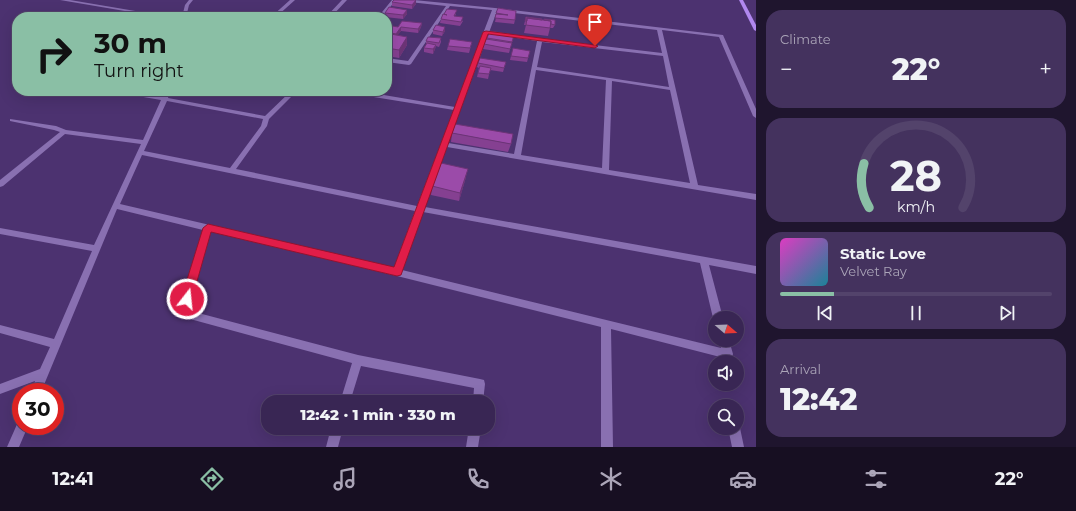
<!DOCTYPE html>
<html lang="en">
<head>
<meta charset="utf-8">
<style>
  body { margin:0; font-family:Montserrat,sans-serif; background:#44325e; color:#f1f3f6; height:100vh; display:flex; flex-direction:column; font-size:15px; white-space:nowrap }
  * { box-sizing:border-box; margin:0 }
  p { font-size:13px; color:#aba5b8 }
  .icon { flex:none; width:22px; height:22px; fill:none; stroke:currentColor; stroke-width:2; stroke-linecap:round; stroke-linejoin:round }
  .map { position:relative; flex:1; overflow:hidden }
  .side { display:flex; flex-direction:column; gap:10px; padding:10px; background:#1f152e; width:320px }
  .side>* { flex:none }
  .banner { position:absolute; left:12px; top:12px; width:380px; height:84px; border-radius:16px; box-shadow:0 4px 16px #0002,0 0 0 1px #53436b; background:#8abfa5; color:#111; overflow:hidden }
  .needle { width:26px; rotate:109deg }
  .buttons { position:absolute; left:708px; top:311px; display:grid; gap:8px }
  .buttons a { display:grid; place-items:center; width:36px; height:36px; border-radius:50%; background:#392654; box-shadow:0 4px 16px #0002,0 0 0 1px #53436b; font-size:20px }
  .speed { position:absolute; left:12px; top:383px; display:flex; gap:8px; font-size:20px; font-weight:700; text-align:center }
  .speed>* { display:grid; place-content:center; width:52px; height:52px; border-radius:50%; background:#392654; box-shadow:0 4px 16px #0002,0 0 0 1px #53436b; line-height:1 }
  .speed .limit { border:6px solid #d22; background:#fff; color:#111 }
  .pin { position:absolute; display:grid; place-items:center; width:34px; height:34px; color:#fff; margin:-41px -17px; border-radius:50% 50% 50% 0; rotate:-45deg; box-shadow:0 0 4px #0007 }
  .pin .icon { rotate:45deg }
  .me { position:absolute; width:44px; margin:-22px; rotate:16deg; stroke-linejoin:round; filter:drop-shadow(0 0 3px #0008) }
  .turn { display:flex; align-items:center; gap:14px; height:84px; padding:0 16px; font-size:18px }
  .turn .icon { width:52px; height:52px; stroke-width:2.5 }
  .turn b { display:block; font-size:28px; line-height:34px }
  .big { font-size:30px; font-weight:800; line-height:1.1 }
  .side .card { flex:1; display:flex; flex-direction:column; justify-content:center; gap:6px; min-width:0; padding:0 14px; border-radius:16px; background:#44325e }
  .side .dial { align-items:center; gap:0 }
  .dial svg { height:104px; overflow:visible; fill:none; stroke:#53436b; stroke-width:7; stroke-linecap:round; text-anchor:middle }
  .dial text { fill:#f1f3f6; stroke:none }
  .song { display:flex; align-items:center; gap:12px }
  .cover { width:48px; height:48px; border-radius:6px; background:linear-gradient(135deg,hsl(310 70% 55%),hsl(190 70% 35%)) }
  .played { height:4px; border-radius:2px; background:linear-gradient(90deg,#8abfa5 20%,#53436b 20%) }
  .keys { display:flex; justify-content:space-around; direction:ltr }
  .heat { display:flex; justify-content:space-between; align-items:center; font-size:22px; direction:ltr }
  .trip { position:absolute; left:261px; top:395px; width:234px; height:40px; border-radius:16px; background:#392654; box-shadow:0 4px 16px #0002,0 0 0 1px #53436b; font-weight:800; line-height:40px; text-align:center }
  .tab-bar { display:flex; height:64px; justify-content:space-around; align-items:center; background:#170f22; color:#aba5b8 }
  .tab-bar .icon { width:28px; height:28px }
  .tab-bar .on { color:#8abfa5 }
  .tab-bar b { font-size:18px; color:#f1f3f6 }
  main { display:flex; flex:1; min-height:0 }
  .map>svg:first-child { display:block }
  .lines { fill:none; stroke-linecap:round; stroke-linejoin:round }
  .street { fill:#8970b1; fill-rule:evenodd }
  .secondary { fill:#b188ef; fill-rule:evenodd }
  .wall { fill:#854091 }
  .shaded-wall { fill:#6c3476 }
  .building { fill:#9b4ba9; stroke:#6c3476 }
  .route { fill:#e11d48; stroke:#92132f }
</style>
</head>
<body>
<main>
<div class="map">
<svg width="756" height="447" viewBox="0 0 756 447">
  <rect width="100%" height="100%" fill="#4c3270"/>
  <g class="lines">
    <path class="street" d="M 60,0 L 70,0 L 171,17 L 160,17 Z
      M 189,0 L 193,0 L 189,5 L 186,17 L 182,17 L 185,5 Z
      M 290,0 L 295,0 L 276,17 L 271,17 Z
      M 342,0 L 347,0 L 331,17 L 326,17 Z
      M 392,0 L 396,0 L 382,17 L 378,17 Z
      M 398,0 L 414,0 L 495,8 L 723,35 L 756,109 L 756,118 L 753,116 L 719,37 L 662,30 L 698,185 L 756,194 L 756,200 L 447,147 L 425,207 L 756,266 L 756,274 L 709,265 L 723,318 L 715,318 L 715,321 L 713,318 L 700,263 L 423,212 L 402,270 L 721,348 L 719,340 L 729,340 L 733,354 L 732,357 L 728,359 L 611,329 L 613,447 L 601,447 L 601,327 L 397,276 L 210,231 L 187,310 L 358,355 L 480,379 L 484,380 L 485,384 L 483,402 L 473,402 L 474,388 L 361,366 L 350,402 L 340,402 L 352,363 L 179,316 L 177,313 L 203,230 L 117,209 L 41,392 L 31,392 L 35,381 L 0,394 L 0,384 L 40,369 L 50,347 L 0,333 L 0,325 L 54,339 L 92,251 L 0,234 L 0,228 L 94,245 L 141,144 L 65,134 L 3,186 L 0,187 L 0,180 L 60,132 L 54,130 L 10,121 L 10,119 L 56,126 L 66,130 L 143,140 L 161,100 L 120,93 L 117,91 L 130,91 L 163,97 L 164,91 L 170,91 L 168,98 L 265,116 L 291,91 L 297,91 L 269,119 L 267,126 L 236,169 L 417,206 L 454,110 L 349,93 L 346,91 L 360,91 L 455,107 L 492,10 L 450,6 L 411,64 L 409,65 L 387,62 L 387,58 L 408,61 L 446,6 L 400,1 ZM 497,11 L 657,30 L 662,53 L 501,34 L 501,35 L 503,36 L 537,41 L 514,154 L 448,143 ZM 542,42 L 663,56 L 669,87 L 537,67 ZM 536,70 L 606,80 L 602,168 L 521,155 ZM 612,81 L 670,90 L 690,183 L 609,170 ZM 167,101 L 263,119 L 261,126 L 230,168 L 144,151 ZM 142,155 L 415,211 L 394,268 L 120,204 Z
      M 21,421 L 21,426 L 28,426 L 19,447 L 7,447 L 18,422 Z
      M 737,424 L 740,428 L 744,447 L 732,447 L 728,428 L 737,428 Z
      M 331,428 L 343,428 L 338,447 L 326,447 Z
      M 469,428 L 481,428 L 478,447 L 466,447 Z"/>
    <path class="secondary" d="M 739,0 L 743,0 L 756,25 L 756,31 L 754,30 Z"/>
  </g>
  <path class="wall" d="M 392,2 L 416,4 L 412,9 L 392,6 Z
    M 498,8 L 515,20 L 514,24 L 495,22 Z
    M 407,10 L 407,14 L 403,19 L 385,17 L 385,13 Z
    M 444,14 L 456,14 L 455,16 L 463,21 L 460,26 L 440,23 L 441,19 Z
    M 526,17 L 542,20 L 555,25 L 553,28 L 550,28 L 548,36 L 524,33 L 526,25 L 524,25 Z
    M 422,23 L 421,27 L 418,33 L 401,31 L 397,35 L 407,37 L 407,45 L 399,58 L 387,56 L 387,42 L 390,37 L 387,36 L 387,25 L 398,27 Z
    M 433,30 L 445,31 L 442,36 L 433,34 Z
    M 490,31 L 514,35 L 509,53 L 483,49 L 484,44 L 487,39 Z
    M 441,38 L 441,42 L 439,47 L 436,46 L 435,49 L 433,54 L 424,52 L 424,48 L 426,45 L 426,41 Z
    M 472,42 L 469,53 L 447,50 L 448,46 Z
    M 530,51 L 527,62 L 510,60 L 511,56 Z
    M 506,62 L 503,72 L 490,70 L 488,79 L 477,77 L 479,68 L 477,67 L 478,63 Z
    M 452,133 L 511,144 L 508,152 L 451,142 Z
    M 466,177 L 459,201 L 431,195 L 432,186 Z"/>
  <path class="shaded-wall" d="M 416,0 L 416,4 L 412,9 L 412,5 Z
    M 407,10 L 407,14 L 403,19 L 403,15 Z
    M 422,23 L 421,27 L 418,33 L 418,29 Z
    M 401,27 L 401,31 L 396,38 L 396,34 Z
    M 445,27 L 445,31 L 442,36 L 443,32 Z
    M 407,37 L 407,45 L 399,58 L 399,50 Z
    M 436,45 L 435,49 L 433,54 L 433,49 Z
    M 468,169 L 466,177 L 459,201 L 460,193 Z"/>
  <path class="building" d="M 394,0 L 416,0 L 412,5 L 392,2 Z
    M 389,7 L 407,10 L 403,15 L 385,13 Z
    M 498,8 L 516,11 L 515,20 L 495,18 L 496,14 L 508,15 L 496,13 Z
    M 447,9 L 457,10 L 454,16 L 463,17 L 461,22 L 441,19 L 443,14 L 447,15 L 444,14 Z
    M 526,17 L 542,19 L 542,20 L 527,18 L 527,21 L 525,21 Z
    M 527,18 L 551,21 L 550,28 L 526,25 Z
    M 544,19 L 555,20 L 555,25 L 551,24 L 551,21 L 544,20 Z
    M 402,21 L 422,23 L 418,29 L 401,27 L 396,34 L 387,32 L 387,25 L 398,27 Z
    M 436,25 L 445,27 L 443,32 L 433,30 Z
    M 490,31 L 514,35 L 512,42 L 487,38 Z
    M 391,34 L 407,37 L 399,50 L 387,48 L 387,42 Z
    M 428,37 L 441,38 L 439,43 L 426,41 Z
    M 450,39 L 472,42 L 470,48 L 448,46 Z
    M 486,39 L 512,43 L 510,49 L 484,44 Z
    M 427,43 L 436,45 L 433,49 L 424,48 Z
    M 513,48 L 530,51 L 528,58 L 511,56 Z
    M 480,58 L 506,62 L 504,68 L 478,63 Z
    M 480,66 L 491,68 L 489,74 L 478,73 Z
    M 455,124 L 513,134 L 511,144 L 452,133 Z
    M 441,163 L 468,169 L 460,193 L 432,186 Z"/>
  <path class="route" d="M 486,31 L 595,45 L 598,46 L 595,48 L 488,34 L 401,275 L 397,276 L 211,232 L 192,299 L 190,302 L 187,304 L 183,302 L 181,299 L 203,228 L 208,224 L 394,267 L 483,32 Z"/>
</svg>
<div class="buttons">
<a><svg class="needle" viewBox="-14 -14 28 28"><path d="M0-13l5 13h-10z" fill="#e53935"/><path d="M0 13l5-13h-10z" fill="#aba5b8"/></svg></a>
<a><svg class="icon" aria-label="sound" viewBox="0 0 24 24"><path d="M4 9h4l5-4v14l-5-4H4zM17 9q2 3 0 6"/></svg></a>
<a><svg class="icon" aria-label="search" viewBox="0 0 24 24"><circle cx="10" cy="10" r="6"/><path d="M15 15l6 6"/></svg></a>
</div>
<div class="speed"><div class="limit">30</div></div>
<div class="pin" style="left:595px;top:46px;background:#d93025"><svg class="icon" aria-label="arrive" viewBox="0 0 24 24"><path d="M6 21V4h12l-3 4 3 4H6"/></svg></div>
<svg class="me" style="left:187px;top:299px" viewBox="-20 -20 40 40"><circle r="17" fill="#e11d48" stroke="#fff" stroke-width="3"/><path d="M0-11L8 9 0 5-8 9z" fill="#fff"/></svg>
<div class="trip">12:42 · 1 min · 330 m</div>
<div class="banner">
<div class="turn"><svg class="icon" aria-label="right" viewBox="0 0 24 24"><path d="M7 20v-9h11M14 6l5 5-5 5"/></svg><div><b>30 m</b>Turn right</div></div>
</div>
</div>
<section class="side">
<div class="card"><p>Climate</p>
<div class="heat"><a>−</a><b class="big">22°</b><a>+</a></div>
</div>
<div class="card dial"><svg viewBox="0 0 100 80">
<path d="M14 69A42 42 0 1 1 86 69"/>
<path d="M14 69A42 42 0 0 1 10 35" stroke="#8abfa5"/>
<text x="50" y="56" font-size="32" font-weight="700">28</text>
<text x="50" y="72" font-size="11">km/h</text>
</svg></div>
<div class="card">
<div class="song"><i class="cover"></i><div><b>Static Love</b><p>Velvet Ray</p></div></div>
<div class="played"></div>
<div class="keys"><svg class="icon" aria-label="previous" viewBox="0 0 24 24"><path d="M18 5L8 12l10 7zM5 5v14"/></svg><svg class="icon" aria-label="pause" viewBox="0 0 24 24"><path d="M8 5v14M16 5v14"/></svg><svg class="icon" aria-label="next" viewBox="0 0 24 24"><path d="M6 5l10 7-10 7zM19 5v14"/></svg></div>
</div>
<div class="card"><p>Arrival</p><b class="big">12:42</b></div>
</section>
</main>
<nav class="tab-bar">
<b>12:41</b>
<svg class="icon on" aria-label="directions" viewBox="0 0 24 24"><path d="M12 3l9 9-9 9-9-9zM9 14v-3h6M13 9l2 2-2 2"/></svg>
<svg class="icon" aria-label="music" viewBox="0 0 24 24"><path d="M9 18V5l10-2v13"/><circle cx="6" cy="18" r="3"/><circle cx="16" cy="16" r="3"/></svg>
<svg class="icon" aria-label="phone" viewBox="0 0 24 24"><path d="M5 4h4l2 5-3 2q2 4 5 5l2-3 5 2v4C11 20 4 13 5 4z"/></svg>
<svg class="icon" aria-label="climate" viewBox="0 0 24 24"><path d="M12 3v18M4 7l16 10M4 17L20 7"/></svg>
<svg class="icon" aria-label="car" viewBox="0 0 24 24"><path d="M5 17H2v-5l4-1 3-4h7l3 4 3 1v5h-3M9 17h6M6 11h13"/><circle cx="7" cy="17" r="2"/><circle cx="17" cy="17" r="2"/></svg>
<svg class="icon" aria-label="filters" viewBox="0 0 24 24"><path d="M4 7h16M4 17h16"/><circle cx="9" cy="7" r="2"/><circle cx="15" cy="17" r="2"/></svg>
<b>22°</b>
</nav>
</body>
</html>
